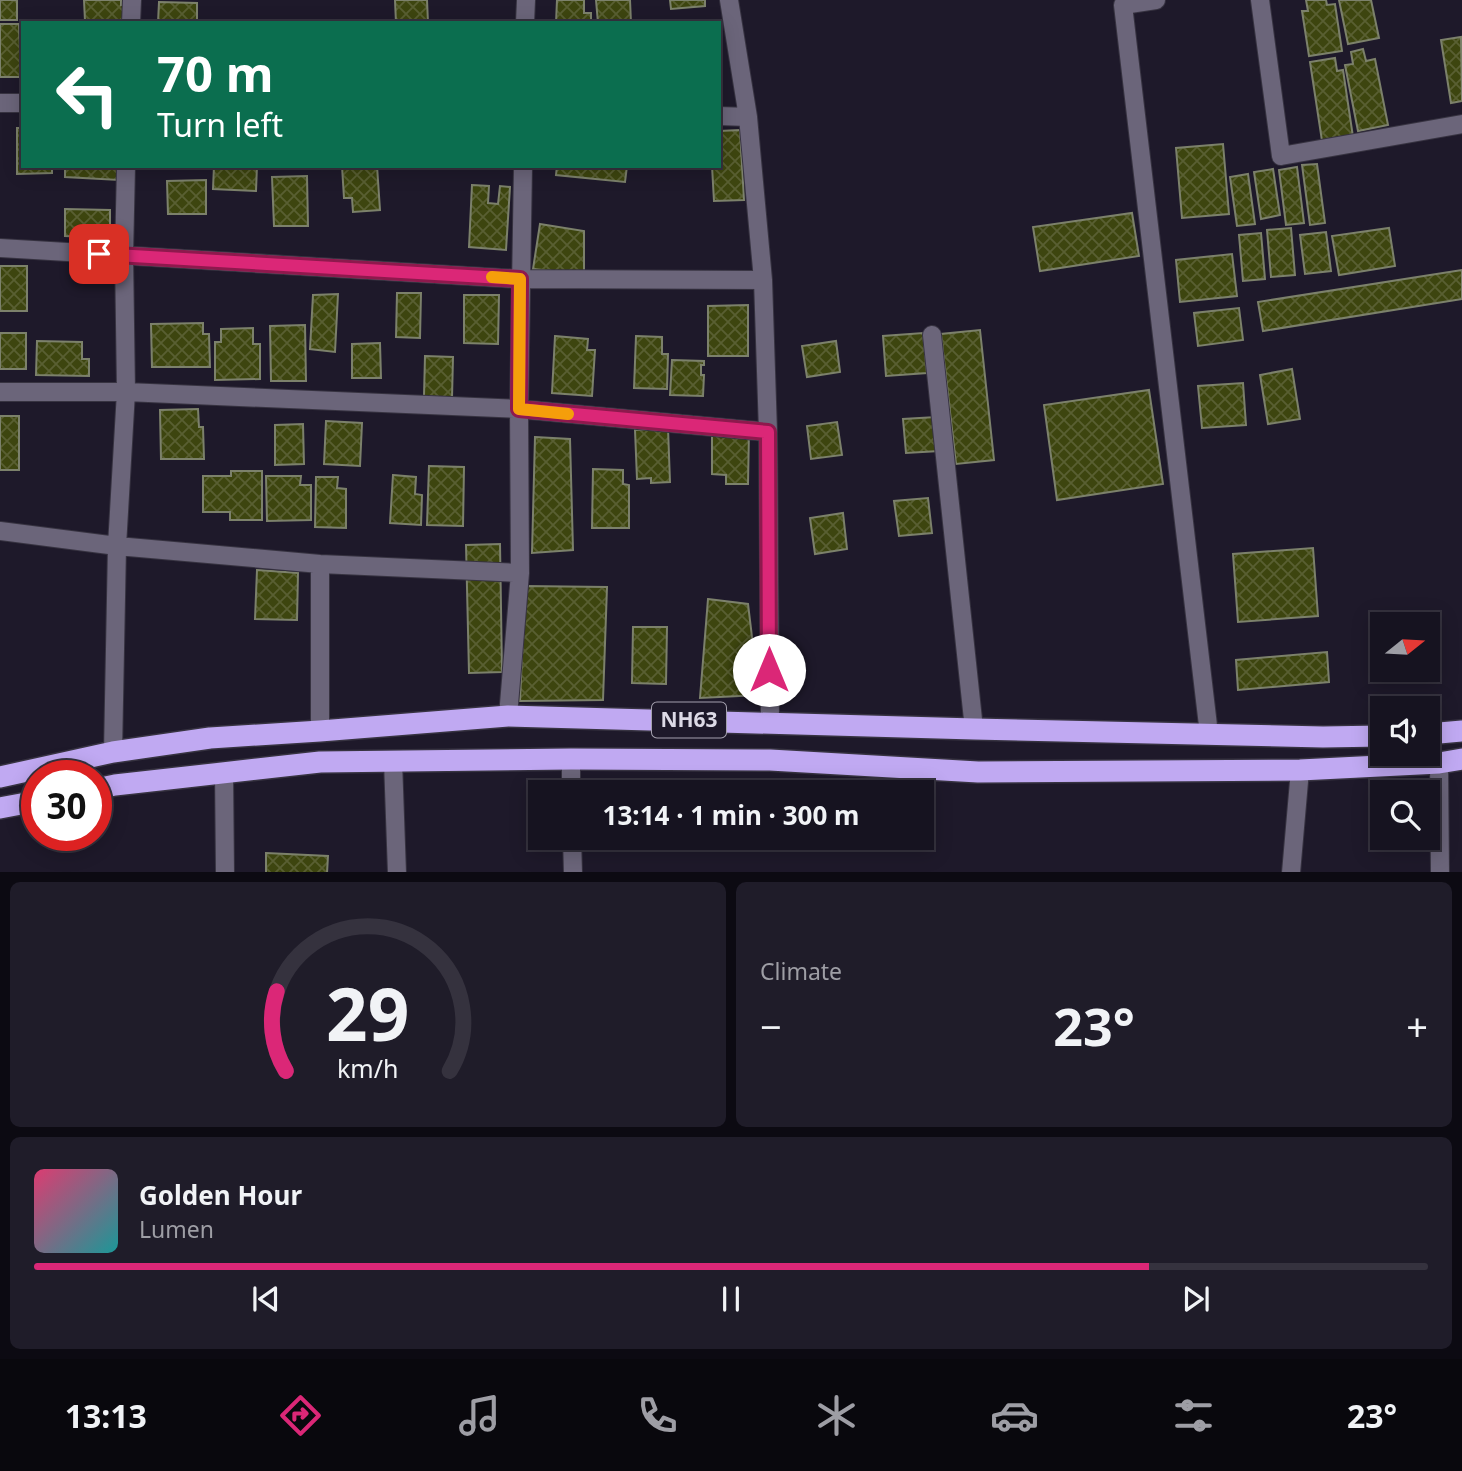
<!DOCTYPE html>
<html lang="en">
<head>
<meta charset="utf-8">
<style>
  body { margin:0; font-family:"Noto Sans",sans-serif; background:#1f1c29; color:#f1f3f6; height:100vh; display:flex; flex-direction:column; font-size:26px; white-space:nowrap }
  * { box-sizing:border-box; margin:0 }
  p { font-size:23px; color:#9e9ea5 }
  .icon { flex:none; width:38px; height:38px; fill:none; stroke:currentColor; stroke-width:2; stroke-linecap:round; stroke-linejoin:round }
  .map { position:relative; height:872px; overflow:hidden }
  .sheet { display:flex; flex-direction:column; gap:10px; padding:10px; background:#0c0a12; flex:1 }
  .sheet>* { flex:none }
  .banner { position:absolute; left:21px; top:21px; width:700px; height:147px; border-radius:0px; box-shadow:0 4px 18px #0003,0 0 0 2px #35323e; background:#0b6e4f; color:#fff; overflow:hidden }
  .needle { width:46px; rotate:72deg }
  .controls { position:absolute; left:1370px; top:612px; display:grid; gap:14px }
  .controls a { display:grid; place-items:center; width:70px; height:70px; border-radius:0px; background:#161320; box-shadow:0 4px 18px #0003,0 0 0 2px #35323e; font-size:35px }
  .speed { position:absolute; left:21px; top:760px; display:flex; gap:14px; font-size:35px; font-weight:700; text-align:center }
  .speed>* { display:grid; place-content:center; width:91px; height:91px; border-radius:50%; background:#161320; box-shadow:0 4px 18px #0003,0 0 0 2px #35323e; line-height:1 }
  .speed .limit { border:10px solid #d22; background:#fff; color:#111 }
  .pin { position:absolute; display:grid; place-items:center; width:60px; height:60px; color:#fff; margin:-30px; border-radius:14px; box-shadow:0 4px 10px #0006 }
  .me { position:absolute; width:77px; margin:-38px; rotate:0deg; stroke-linejoin:round; filter:drop-shadow(0 0 5px #0008) }
  .turn { display:flex; align-items:center; gap:24px; height:147px; padding:0 21px; font-size:32px }
  .turn .icon { width:91px; height:91px; stroke-width:2.5 }
  .turn b { display:block; font-size:49px; line-height:60px }
  .big { font-size:52px; font-weight:700; line-height:1.1 }
  .sheet .card { flex:1; display:flex; flex-direction:column; justify-content:center; gap:10px; min-width:0; padding:0 24px; border-radius:10px; background:#1f1c29 }
  .sheet .dial { align-items:center; gap:0 }
  .dial svg { height:182px; overflow:visible; fill:none; stroke:#35323e; stroke-width:7; stroke-linecap:round; text-anchor:middle }
  .dial text { fill:#f1f3f6; stroke:none }
  .song { display:flex; align-items:center; gap:21px }
  .cover { width:84px; height:84px; border-radius:10px; background:linear-gradient(135deg,hsl(340 70% 55%),hsl(180 70% 35%)) }
  .played { height:7px; border-radius:4px; background:linear-gradient(90deg,#db2777 80%,#35323e 80%) }
  .keys { display:flex; justify-content:space-around; direction:ltr }
  .heat { display:flex; justify-content:space-between; align-items:center; font-size:38px; direction:ltr }
  .sheet .tiles { flex:1; display:grid; gap:10px; grid-template-columns:1fr 1fr }
  .card:last-child { grid-column:span 2 }
  .trip { position:absolute; left:528px; top:780px; width:406px; height:70px; border-radius:0px; background:#161320; box-shadow:0 4px 18px #0003,0 0 0 2px #35323e; font-weight:700; line-height:70px; text-align:center }
  .menu { display:flex; height:112px; justify-content:space-around; align-items:center; background:#09080d; color:#9e9ea5 }
  .menu .icon { width:49px; height:49px }
  .menu .current { color:#db2777 }
  .menu b { font-size:32px; color:#f1f3f6 }
  .map>svg:first-child { display:block }
  .building { fill:url(#building-cross-hatch); stroke:#7c816b; stroke-width:2 }
  .lines { fill:none; stroke-linecap:round; stroke-linejoin:round }
  .minor-casing { stroke:#373341; stroke-width:20 }
  .highway-casing { stroke:#373341; stroke-width:24 }
  .minor { stroke:#6b657a; stroke-width:18 }
  .highway { stroke:#c0a9f2; stroke-width:21 }
  .route-casing { stroke:#8e194d; stroke-width:18 }
  .route { stroke:#db2777; stroke-width:12 }
  .slow { stroke:#f59e0b; stroke-width:12 }
  .labels { text-anchor:middle; stroke-width:5; stroke-linejoin:round; paint-order:stroke }
  .shield { fill:#1e192a; stroke:#a4a0ae; stroke-width:2 }
  .shield-label { font-size:21px; font-weight:bold; fill:#dddae6 }
</style>
</head>
<body>
<div class="map">
<svg width="1462" height="873" viewBox="0 0 1462 873">
  <defs>
    <pattern id="building-cross-hatch" width="8" height="8" patternUnits="userSpaceOnUse" patternTransform="scale(1.75)"><rect width="8" height="8" fill="#3d450f"/><path d="M0 0l8 8M0 8l8-8" fill="none" stroke="#595f32"/></pattern>
  </defs>
  <rect width="100%" height="100%" fill="#1e192a"/>
  <path class="building" d="M 0,0 L 17,0 L 17,20 L 0,20 Z
    M 84,0 L 121,0 L 121,5 L 125,4 L 126,20 L 85,21 Z
    M 395,0 L 427,0 L 428,23 L 396,23 Z
    M 557,0 L 584,0 L 584,13 L 591,13 L 591,23 L 556,23 Z
    M 596,0 L 630,0 L 631,23 L 598,23 Z
    M 670,0 L 705,0 L 705,6 L 671,9 Z
    M 1306,0 L 1326,0 L 1327,5 L 1335,4 L 1342,51 L 1309,56 L 1302,11 L 1308,11 Z
    M 1339,0 L 1371,0 L 1379,38 L 1348,44 Z
    M 159,2 L 197,3 L 197,23 L 158,23 Z
    M 0,24 L 19,24 L 21,77 L 0,77 Z
    M 1461,37 L 1462,101 L 1451,103 L 1441,40 Z
    M 1363,49 L 1366,61 L 1375,59 L 1388,125 L 1358,131 L 1345,65 L 1353,64 L 1351,52 Z
    M 1335,58 L 1337,71 L 1343,70 L 1353,137 L 1322,141 L 1310,62 Z
    M 17,128 L 23,128 L 23,166 L 52,166 L 52,173 L 17,174 Z
    M 740,130 L 744,200 L 714,201 L 712,166 L 719,166 L 719,131 Z
    M 1223,144 L 1229,214 L 1182,218 L 1176,148 Z
    M 1317,164 L 1325,223 L 1310,225 L 1302,165 Z
    M 65,166 L 120,166 L 119,180 L 65,177 Z
    M 214,166 L 257,166 L 256,191 L 213,189 Z
    M 342,166 L 377,166 L 380,210 L 353,212 L 352,198 L 344,198 Z
    M 557,166 L 627,166 L 625,182 L 556,175 Z
    M 1297,167 L 1304,223 L 1286,225 L 1279,170 Z
    M 1273,169 L 1280,215 L 1261,219 L 1254,172 Z
    M 1248,174 L 1255,224 L 1237,226 L 1230,177 Z
    M 307,176 L 308,226 L 274,226 L 272,177 Z
    M 206,180 L 206,214 L 168,214 L 167,181 Z
    M 472,185 L 489,186 L 488,203 L 498,204 L 500,186 L 510,187 L 506,250 L 469,247 Z
    M 65,209 L 110,210 L 110,227 L 114,227 L 114,238 L 65,236 Z
    M 1132,213 L 1139,256 L 1040,271 L 1033,227 Z
    M 540,224 L 584,231 L 584,274 L 533,269 Z
    M 1291,228 L 1295,275 L 1271,277 L 1267,230 Z
    M 1389,228 L 1395,266 L 1339,275 L 1332,236 Z
    M 1326,232 L 1331,271 L 1305,274 L 1300,235 Z
    M 1261,233 L 1265,279 L 1243,281 L 1239,235 Z
    M 1232,254 L 1237,296 L 1180,302 L 1176,260 Z
    M 0,266 L 27,266 L 27,311 L 0,311 Z
    M 1462,270 L 1462,299 L 1263,331 L 1258,302 Z
    M 397,293 L 421,293 L 420,338 L 396,337 Z
    M 338,294 L 335,352 L 310,349 L 313,295 Z
    M 464,295 L 499,295 L 498,344 L 464,343 Z
    M 748,305 L 748,356 L 708,356 L 708,306 Z
    M 1239,308 L 1243,340 L 1198,346 L 1194,313 Z
    M 203,323 L 203,334 L 209,334 L 210,367 L 152,367 L 151,324 Z
    M 305,325 L 306,381 L 271,381 L 270,326 Z
    M 253,328 L 253,344 L 260,344 L 260,379 L 215,380 L 215,342 L 221,342 L 221,329 Z
    M 980,330 L 994,460 L 956,464 L 941,334 Z
    M 0,333 L 26,333 L 26,369 L 0,369 Z
    M 923,333 L 927,373 L 886,376 L 883,336 Z
    M 555,336 L 588,339 L 587,350 L 595,350 L 592,396 L 552,393 Z
    M 636,336 L 662,337 L 662,354 L 668,354 L 667,389 L 634,388 Z
    M 37,341 L 82,342 L 82,359 L 89,359 L 89,376 L 36,375 Z
    M 836,341 L 840,372 L 807,377 L 802,346 Z
    M 380,343 L 381,378 L 352,378 L 352,344 Z
    M 425,356 L 453,357 L 452,398 L 424,396 Z
    M 672,360 L 704,361 L 704,365 L 701,365 L 701,375 L 704,375 L 703,396 L 670,395 Z
    M 1292,369 L 1300,419 L 1268,424 L 1260,375 Z
    M 1243,383 L 1246,425 L 1202,428 L 1198,386 Z
    M 1149,390 L 1163,484 L 1057,500 L 1044,405 Z
    M 198,409 L 199,427 L 203,427 L 204,459 L 161,459 L 160,410 Z
    M 0,416 L 19,416 L 19,470 L 0,470 Z
    M 936,417 L 939,451 L 906,453 L 903,419 Z
    M 326,421 L 362,423 L 360,466 L 324,464 Z
    M 837,422 L 842,455 L 811,459 L 807,426 Z
    M 303,424 L 304,464 L 275,465 L 275,425 Z
    M 668,428 L 670,482 L 651,483 L 651,478 L 637,479 L 635,430 Z
    M 712,430 L 749,431 L 748,484 L 726,484 L 726,475 L 712,474 Z
    M 535,437 L 570,439 L 573,550 L 532,553 Z
    M 429,466 L 464,467 L 463,526 L 427,525 Z
    M 593,469 L 623,470 L 623,484 L 629,485 L 629,528 L 592,528 Z
    M 231,471 L 262,471 L 262,520 L 230,520 L 230,512 L 203,512 L 203,476 L 231,476 Z
    M 393,475 L 416,477 L 415,494 L 422,495 L 421,525 L 390,523 Z
    M 266,476 L 301,476 L 300,485 L 311,485 L 311,520 L 267,521 Z
    M 316,477 L 338,477 L 337,488 L 346,489 L 346,528 L 315,527 Z
    M 928,498 L 932,533 L 899,536 L 894,501 Z
    M 843,513 L 847,549 L 815,554 L 810,518 Z
    M 500,544 L 502,672 L 469,673 L 466,545 Z
    M 1313,548 L 1318,616 L 1238,622 L 1233,554 Z
    M 257,570 L 298,573 L 297,620 L 255,619 Z
    M 525,586 L 607,587 L 603,700 L 520,701 Z
    M 708,599 L 748,604 L 759,695 L 700,698 Z
    M 633,627 L 667,627 L 666,684 L 632,683 Z
    M 1327,652 L 1329,682 L 1238,690 L 1236,660 Z
    M 266,853 L 328,856 L 327,873 L 266,873 Z"/>
  <g class="lines">
    <g class="minor-casing">
      <path id="minor" d="M 729,0 L 748,117 L 763,280 L 768,432 L 770,722
        M 1156,0 L 1123,5 L 1209,734
        M 1260,0 L 1281,156 L 1462,124
        M 131,23 L 132,0
        M 525,23 L 526,0
        M 0,103 L 23,103
        M 719,116 L 748,117
        M 0,248 L 520,279 L 763,280
        M 932,335 L 974,729
        M 0,392 L 126,392 L 519,409 L 768,432
        M 0,531 L 117,546 L 320,564 L 520,573
        M 320,564 L 320,731
        M 508,716 L 520,573 L 519,409 L 523,166
        M 113,752 L 117,546 L 126,392 L 124,255 L 126,166
        M 571,759 L 571,793
        M 393,761 L 397,873
        M 1439,763 L 1440,873
        M 224,772 L 225,873
        M 572,838 L 573,873
        M 1291,873 L 1300,770"/>
    </g>
    <g class="highway-casing">
      <path id="highway" d="M 1428,734 L 1462,731
        M 0,777 L 113,752 L 210,738 L 320,731 L 508,716 L 974,729 L 1323,737 L 1382,736
        M 96,789 L 115,785 L 320,762 L 571,759 L 770,760 L 978,772 L 1300,770 L 1439,763 L 1462,759
        M 0,808 L 37,801"/>
    </g>
    <use href="#minor" class="minor"/>
    <use href="#highway" class="highway"/>
  </g>
  <g class="lines">
    <g class="route-casing">
      <path id="route" d="M 99,254 L 520,279 L 519,409 L 768,432 L 769,670"/>
    </g>
    <use href="#route" class="route"/>
    <path class="slow" d="M 492,277 L 520,279 L 519,409 L 568,414"/>
  </g>
  <g class="labels">
    <rect class="shield" x="652" y="702.5" width="74" height="35" rx="5"/>
    <g class="shield-label">
      <text x="689" y="727">NH63</text>
    </g>
  </g>
</svg>
<div class="controls">
<a><svg class="needle" viewBox="-14 -14 28 28"><path d="M0-13l5 13h-10z" fill="#e53935"/><path d="M0 13l5-13h-10z" fill="#9e9ea5"/></svg></a>
<a><svg class="icon" aria-label="sound" viewBox="0 0 24 24"><path d="M4 9h4l5-4v14l-5-4H4zM17 9q2 3 0 6"/></svg></a>
<a><svg class="icon" aria-label="search" viewBox="0 0 24 24"><circle cx="10" cy="10" r="6"/><path d="M15 15l6 6"/></svg></a>
</div>
<div class="speed"><div class="limit">30</div></div>
<div class="pin" style="left:99px;top:254px;background:#d93025"><svg class="icon" aria-label="arrive" viewBox="0 0 24 24"><path d="M6 21V4h12l-3 4 3 4H6"/></svg></div>
<svg class="me" style="left:769px;top:670px" viewBox="-20 -20 40 40"><circle r="19" fill="#fff"/><path d="M0-13L10 11 0 6-10 11z" fill="#db2777"/></svg>
<div class="trip">13:14 · 1 min · 300 m</div>
<div class="banner">
<div class="turn"><svg class="icon" aria-label="left" viewBox="0 0 24 24"><path d="M17 20v-9H6M10 6l-5 5 5 5"/></svg><div><b>70 m</b>Turn left</div></div>
</div>
</div>
<section class="sheet">
<div class="tiles">
<div class="card dial"><svg viewBox="0 0 100 80">
<path d="M14 69A42 42 0 1 1 86 69"/>
<path d="M14 69A42 42 0 0 1 10 34" stroke="#db2777"/>
<text x="50" y="56" font-size="32" font-weight="700">29</text>
<text x="50" y="72" font-size="11">km/h</text>
</svg></div>
<div class="card"><p>Climate</p>
<div class="heat"><a>−</a><b class="big">23°</b><a>+</a></div>
</div>
<div class="card">
<div class="song"><i class="cover"></i><div><b>Golden Hour</b><p>Lumen</p></div></div>
<div class="played"></div>
<div class="keys"><svg class="icon" aria-label="previous" viewBox="0 0 24 24"><path d="M18 5L8 12l10 7zM5 5v14"/></svg><svg class="icon" aria-label="pause" viewBox="0 0 24 24"><path d="M8 5v14M16 5v14"/></svg><svg class="icon" aria-label="next" viewBox="0 0 24 24"><path d="M6 5l10 7-10 7zM19 5v14"/></svg></div>
</div>
</div>
</section>
<nav class="menu">
<b>13:13</b>
<svg class="icon current" aria-label="directions" viewBox="0 0 24 24"><path d="M12 3l9 9-9 9-9-9zM9 14v-3h6M13 9l2 2-2 2"/></svg>
<svg class="icon" aria-label="music" viewBox="0 0 24 24"><path d="M9 18V5l10-2v13"/><circle cx="6" cy="18" r="3"/><circle cx="16" cy="16" r="3"/></svg>
<svg class="icon" aria-label="phone" viewBox="0 0 24 24"><path d="M5 4h4l2 5-3 2q2 4 5 5l2-3 5 2v4C11 20 4 13 5 4z"/></svg>
<svg class="icon" aria-label="climate" viewBox="0 0 24 24"><path d="M12 3v18M4 7l16 10M4 17L20 7"/></svg>
<svg class="icon" aria-label="car" viewBox="0 0 24 24"><path d="M5 17H2v-5l4-1 3-4h7l3 4 3 1v5h-3M9 17h6M6 11h13"/><circle cx="7" cy="17" r="2"/><circle cx="17" cy="17" r="2"/></svg>
<svg class="icon" aria-label="filters" viewBox="0 0 24 24"><path d="M4 7h16M4 17h16"/><circle cx="9" cy="7" r="2"/><circle cx="15" cy="17" r="2"/></svg>
<b>23°</b>
</nav>
</body>
</html>
